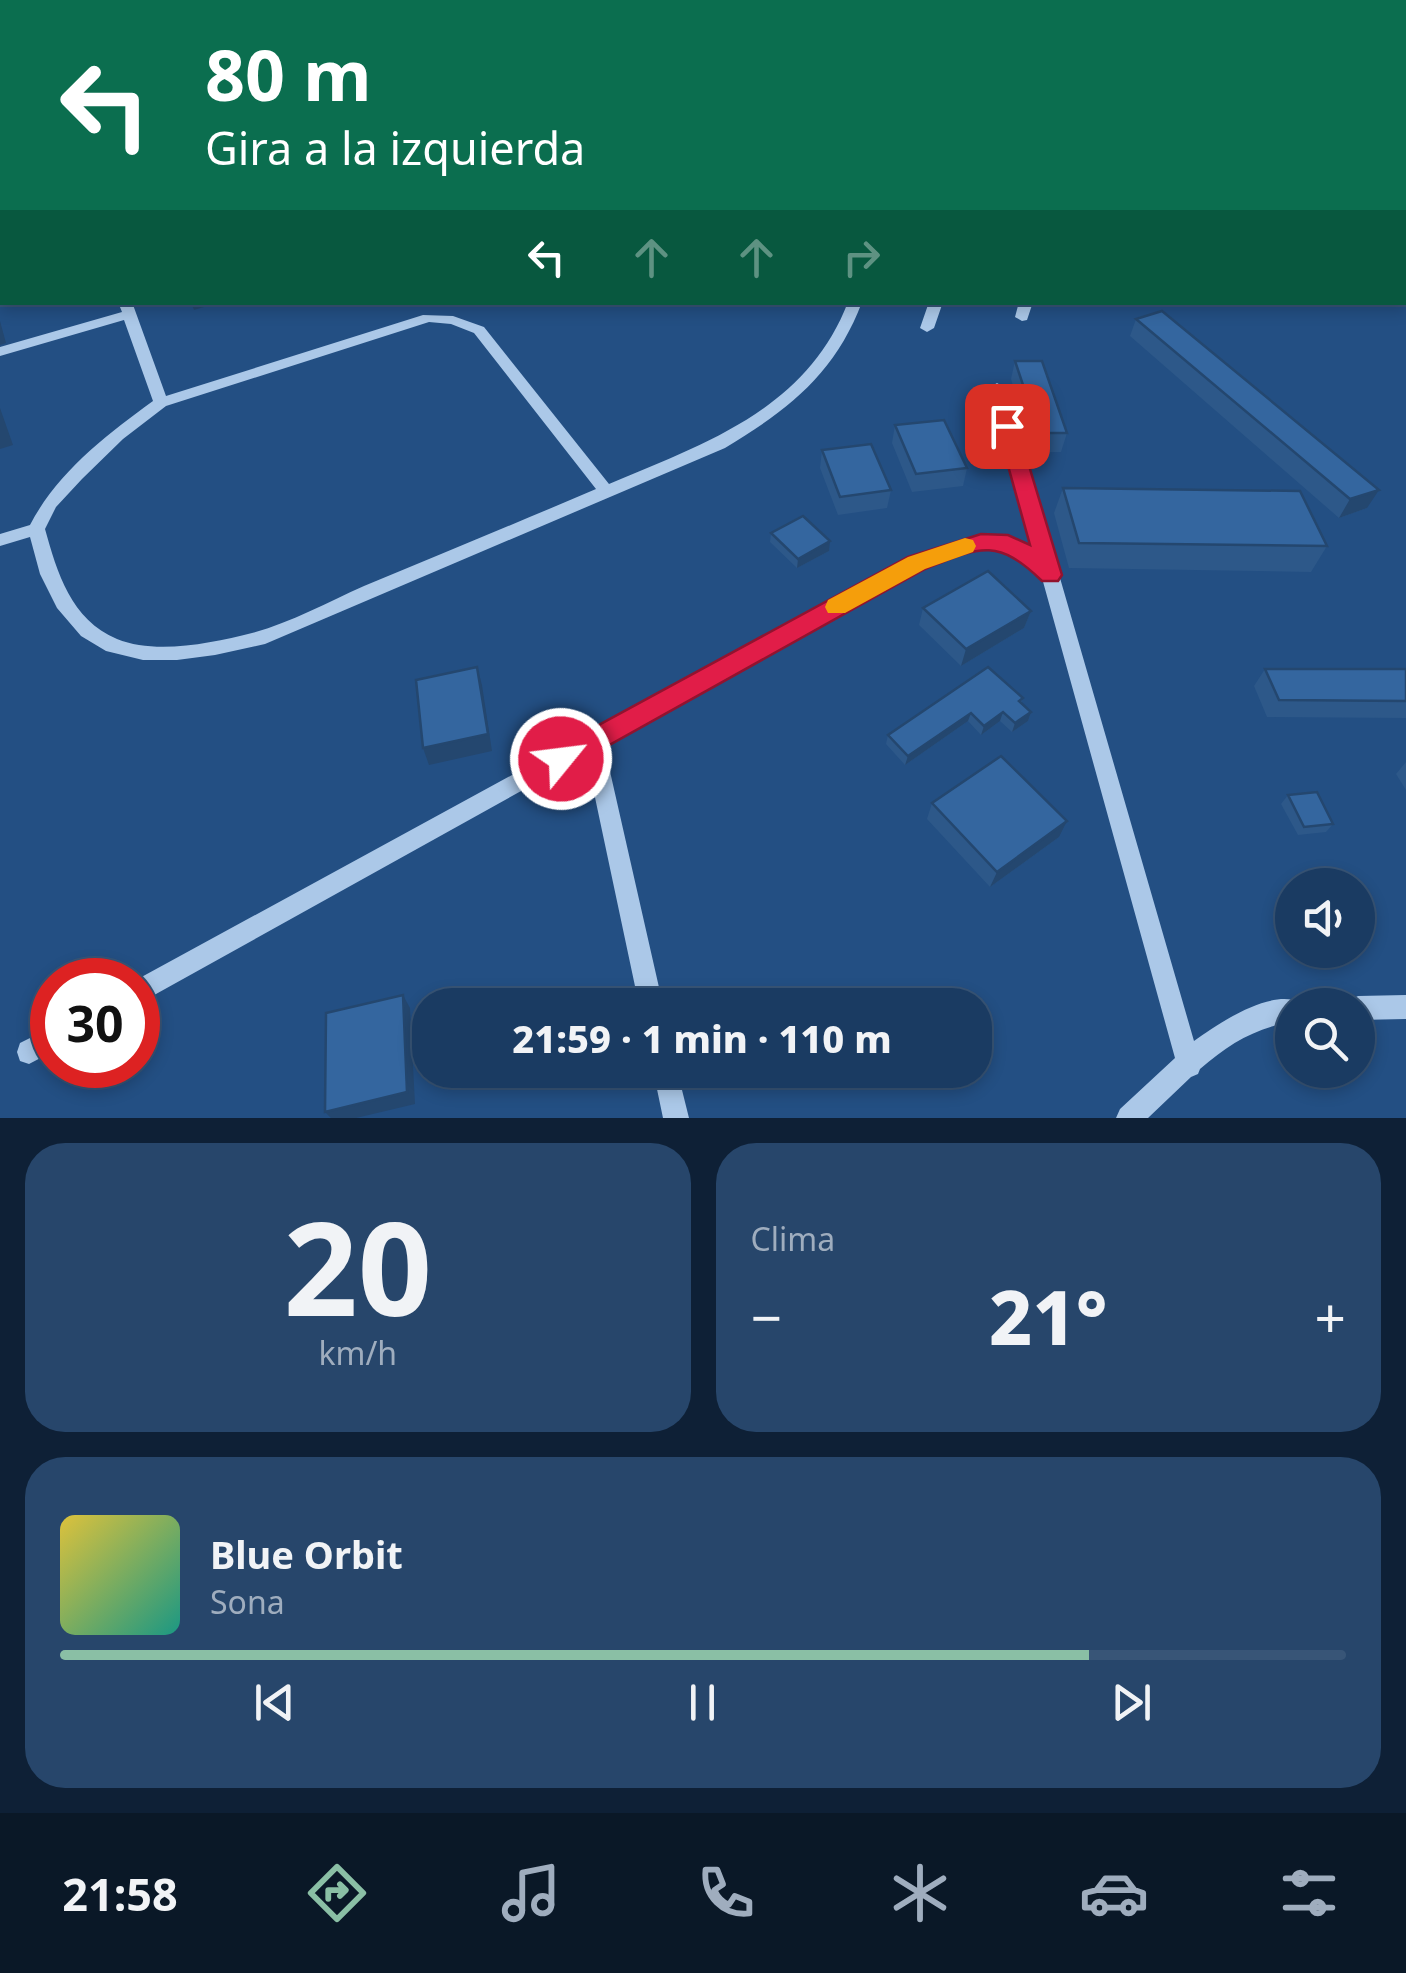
<!DOCTYPE html>
<html lang="es">
<head>
<meta charset="utf-8">
<style>
  body { margin:0; font-family:"Noto Sans",sans-serif; background:#27466b; color:#f1f3f6; height:100vh; display:flex; flex-direction:column; font-size:38px; white-space:nowrap }
  * { box-sizing:border-box; margin:0 }
  p { font-size:32px; color:#9fadbe }
  .icon { flex:none; width:55px; height:55px; fill:none; stroke:currentColor; stroke-width:2; stroke-linecap:round; stroke-linejoin:round }
  .map { position:relative; height:1118px; overflow:hidden }
  .details { display:flex; flex-direction:column; gap:25px; padding:25px; background:#0e2036; flex:1 }
  .details>* { flex:none }
  .top-card { position:absolute; left:0px; top:0px; width:1408px; height:305px; box-shadow:0 5px 15px #0003,0 0 0 2px #385577; background:#0b6e4f; color:#fff; overflow:hidden }
  .fabs { position:absolute; left:1275px; top:868px; display:grid; gap:20px }
  .fabs a { display:grid; place-items:center; width:100px; height:100px; border-radius:50%; background:#1a3b62; box-shadow:0 5px 15px #0003,0 0 0 2px #385577; font-size:50px }
  .speed { position:absolute; left:30px; top:958px; display:flex; gap:20px; font-size:50px; font-weight:700; text-align:center }
  .speed>* { display:grid; place-content:center; width:130px; height:130px; border-radius:50%; background:#1a3b62; box-shadow:0 5px 15px #0003,0 0 0 2px #385577; line-height:1 }
  .speed .limit { border:15px solid #d22; background:#fff; color:#111 }
  .pin { position:absolute; display:grid; place-items:center; width:85px; height:85px; color:#fff; margin:-42px; border-radius:20px; box-shadow:0 5px 15px #0006 }
  .me { position:absolute; width:110px; margin:-55px; rotate:61deg; stroke-linejoin:round; filter:drop-shadow(0 0 8px #0008) }
  .turn { display:flex; align-items:center; gap:35px; height:210px; padding:0 40px; font-size:45px }
  .turn .icon { width:130px; height:130px; stroke-width:2.5 }
  .turn b { display:block; font-size:70px; line-height:85px }
  .lanes { display:flex; align-items:center; height:95px; padding:0 40px; background:#0003; justify-content:center; gap:50px; direction:ltr }
  .lanes .off { opacity:.35 }
  .big { font-size:75px; font-weight:800; line-height:1.1 }
  .details .tile { flex:1; display:flex; flex-direction:column; justify-content:center; gap:15px; min-width:0; padding:0 35px; border-radius:40px; background:#27466b }
  .details .dial { align-items:center; gap:0 }
  .dial b { font-size:130px; line-height:1 }
  .song { display:flex; align-items:center; gap:30px }
  .cover { width:120px; height:120px; border-radius:15px; background:linear-gradient(135deg,hsl(50 70% 55%),hsl(170 70% 35%)) }
  .played { height:10px; border-radius:5px; background:linear-gradient(90deg,#8abfa5 80%,#385577 80%) }
  .keys { display:flex; justify-content:space-around; direction:ltr }
  .heat { display:flex; justify-content:space-between; align-items:center; font-size:55px; direction:ltr }
  .details .tiles { flex:1; display:grid; gap:25px; grid-template-columns:1fr 1fr }
  .tile:last-child { grid-column:span 2 }
  .trip { position:absolute; left:412px; top:988px; width:580px; height:100px; border-radius:40px; background:#1a3b62; box-shadow:0 5px 15px #0003,0 0 0 2px #385577; font-weight:800; line-height:100px; text-align:center }
  .tab-bar { display:flex; height:160px; justify-content:space-around; align-items:center; background:#0a1827; color:#9fadbe }
  .tab-bar .icon { width:70px; height:70px }
  .tab-bar .active { color:#8abfa5 }
  .tab-bar b { font-size:45px; color:#f1f3f6 }
  .map>svg:first-child { display:block }
  .lines { fill:none; stroke-linecap:round; stroke-linejoin:round }
  .minor { fill:#abc8e8; fill-rule:evenodd }
  .major { fill:#eef4fd; fill-rule:evenodd }
  .wall { fill:#2d5889 }
  .shaded-wall { fill:#24476f }
  .building { fill:#34669f; stroke:#24476f; stroke-width:2.5 }
  .route { fill:#e11d48; stroke:#92132f; stroke-width:2.5 }
  .slow { fill:#f59e0b }
</style>
</head>
<body>
<div class="map">
<svg width="1406" height="1118" viewBox="0 0 1406 1118">
  <rect width="100%" height="100%" fill="#234f83"/>
  <g class="lines">
    <path class="minor" d="M 136,0 L 146,0 L 148,2 L 138,2 Z
      M 0,51 L 2,51 L 2,57 L 0,57 Z
      M 1405,143 L 1406,143 L 1406,149 L 1405,149 Z
      M 1405,173 L 1406,173 L 1406,181 L 1405,181 Z
      M 0,261 L 2,261 L 2,269 L 0,269 Z
      M 118,302 L 132,302 L 166,396 L 423,315 L 453,316 L 484,327 L 609,484 C 706,443 807,409 848,302 L 862,302 C 835,374 788,410 725,448 L 265,644 L 215,655 L 177,660 L 143,660 L 106,651 L 81,636 L 57,608 L 40,574 L 30,537 L 0,546 L 0,534 L 30,525 C 57,473 106,435 153,401 L 124,320 L 0,356 L 0,347 L 122,312 ZM 429,322 L 451,324 L 474,333 L 596,489 C 519,522 441,554 364,586 C 328,602 290,623 252,633 C 212,643 156,655 117,639 C 71,620 57,572 45,529 L 56,507 L 82,479 L 123,439 L 166,406 Z
      M 929,302 L 943,302 L 934,328 L 927,332 L 920,328 Z
      M 1019,302 L 1033,302 L 1027,320 L 1022,321 L 1015,317 Z
      M 997,383 L 1005,388 L 1194,1041 C 1219,1023 1269,989 1300,1002 L 1302,1005 L 1292,1005 L 1292,1022 C 1255,1028 1229,1044 1200,1069 L 1198,1074 L 1191,1077 L 1148,1118 L 1116,1118 L 1120,1109 L 1175,1058 L 1042,578 C 996,538 975,547 922,568 L 604,745 L 663,1005 L 639,1005 L 586,755 L 138,1004 L 136,980 L 910,558 C 953,542 992,527 1035,553 L 989,388 Z
      M 1406,995 L 1406,1019 L 1358,1020 L 1358,1005 L 1347,1005 L 1350,1000 L 1358,996 Z
      M 52,1027 L 52,1052 L 29,1064 L 20,1061 L 17,1052 L 20,1043 Z
      M 653,1070 L 677,1070 L 689,1118 L 663,1118 Z"/>
    <path class="major" d="M 1093,0 L 1109,0 L 1111,2 L 1095,2 Z
      M 1405,185 L 1406,185 L 1406,195 L 1405,195 Z"/>
  </g>
  <path class="wall" d="M 892,0 L 994,0 L 981,2 L 896,2 Z
    M 1136,319 L 1367,508 L 1339,518 L 1130,336 Z
    M 1015,361 L 1067,433 L 1061,452 L 1033,452 L 1011,379 Z
    M 895,425 L 967,468 L 963,486 L 912,492 L 892,443 Z
    M 822,450 L 891,490 L 887,508 L 838,515 L 820,468 Z
    M 1063,488 L 1327,546 L 1311,572 L 1069,568 L 1054,513 Z
    M 771,533 L 829,551 L 797,568 L 770,542 Z
    M 923,608 L 1031,611 L 1024,628 L 961,666 L 919,625 Z
    M 1265,669 L 1406,669 L 1406,718 L 1267,717 L 1254,686 Z
    M 1023,698 L 1021,704 L 1031,712 L 1028,721 L 1012,732 L 1000,721 L 981,735 L 968,721 L 905,765 L 886,744 L 888,735 Z
    M 1406,762 L 1406,790 L 1396,774 Z
    M 1288,795 L 1333,824 L 1326,832 L 1298,835 L 1281,804 Z
    M 932,803 L 1059,837 L 990,887 L 927,819 Z"/>
  <path class="shaded-wall" d="M 428,0 L 459,0 L 459,2 L 422,2 Z
    M 960,0 L 994,0 L 981,2 L 960,2 Z
    M 2,225 L 2,245 L 0,246 L 0,226 Z
    M 191,302 L 220,302 L 194,310 Z
    M 0,321 L 6,343 L 0,345 Z
    M 0,408 L 13,445 L 0,449 Z
    M 1379,490 L 1367,508 L 1339,518 L 1350,499 Z
    M 830,541 L 829,551 L 797,568 L 798,559 Z
    M 1031,611 L 1024,628 L 961,666 L 966,649 Z
    M 477,667 L 482,685 L 492,751 L 429,765 L 423,748 Z
    M 1003,712 L 1000,721 L 981,735 L 984,726 Z
    M 1031,712 L 1028,721 L 1012,732 L 1015,723 Z
    M 971,713 L 968,721 L 905,765 L 908,756 Z
    M 1067,821 L 1059,837 L 990,887 L 997,872 Z
    M 403,995 L 410,1008 L 415,1104 L 356,1118 L 331,1118 L 325,1112 Z"/>
  <path class="building" d="M 307,0 L 426,0 L 429,2 L 295,2 Z
    M 619,0 L 706,0 L 710,2 L 608,2 Z
    M 916,0 L 975,0 L 963,2 L 919,2 Z
    M 1022,0 L 1090,0 L 1094,2 L 1026,2 Z
    M 2,198 L 2,225 L 0,226 L 0,199 Z
    M 1162,311 L 1379,490 L 1350,499 L 1136,319 Z
    M 1015,361 L 1042,361 L 1067,433 L 1039,433 Z
    M 944,420 L 967,468 L 916,474 L 895,425 Z
    M 871,444 L 891,490 L 840,497 L 822,450 Z
    M 1063,488 L 1300,491 L 1327,546 L 1079,543 Z
    M 803,516 L 830,541 L 798,559 L 771,533 Z
    M 988,571 L 1031,611 L 966,649 L 923,608 Z
    M 477,667 L 488,734 L 423,748 L 416,680 Z
    M 988,667 L 1023,698 L 1019,701 L 1031,712 L 1015,723 L 1003,712 L 984,726 L 971,713 L 908,756 L 888,735 Z
    M 1265,669 L 1406,669 L 1406,701 L 1279,700 Z
    M 1001,756 L 1067,821 L 997,872 L 932,803 Z
    M 1317,792 L 1333,824 L 1304,827 L 1288,795 Z
    M 488,989 L 487,1005 L 446,1005 L 447,993 Z
    M 403,995 L 407,1092 L 325,1112 L 326,1013 Z"/>
  <path class="route" d="M 1007,419 L 1017,426 L 1062,575 L 1058,581 L 1042,581 C 997,537 979,547 925,569 L 570,767 L 561,770 L 551,767 L 547,759 L 551,751 L 908,557 L 981,534 L 1008,535 L 1030,545 L 997,426 Z"/>
  <path class="slow" d="M 965,538 L 973,540 L 976,546 L 973,552 L 925,569 L 845,613 L 828,613 L 825,607 L 828,600 L 908,557 Z"/>
</svg>
<div class="fabs">
<a><svg class="icon" aria-label="sound" viewBox="0 0 24 24"><path d="M4 9h4l5-4v14l-5-4H4zM17 9q2 3 0 6"/></svg></a>
<a><svg class="icon" aria-label="search" viewBox="0 0 24 24"><circle cx="10" cy="10" r="6"/><path d="M15 15l6 6"/></svg></a>
</div>
<div class="speed"><div class="limit">30</div></div>
<div class="pin" style="left:1007px;top:426px;background:#d93025"><svg class="icon" aria-label="arrive" viewBox="0 0 24 24"><path d="M6 21V4h12l-3 4 3 4H6"/></svg></div>
<svg class="me" style="left:561px;top:759px" viewBox="-20 -20 40 40"><circle r="17" fill="#e11d48" stroke="#fff" stroke-width="3"/><path d="M0-11L8 9 0 5-8 9z" fill="#fff"/></svg>
<div class="trip">21:59 · 1 min · 110 m</div>
<div class="top-card">
<div class="turn"><svg class="icon" aria-label="left" viewBox="0 0 24 24"><path d="M17 20v-9H6M10 6l-5 5 5 5"/></svg><div><b>80 m</b>Gira a la izquierda</div></div>
<div class="lanes"><svg class="icon" aria-label="left" viewBox="0 0 24 24"><path d="M17 20v-9H6M10 6l-5 5 5 5"/></svg><svg class="icon off" aria-label="ahead" viewBox="0 0 24 24"><path d="M12 20V5M6 11l6-6 6 6"/></svg><svg class="icon off" aria-label="ahead" viewBox="0 0 24 24"><path d="M12 20V5M6 11l6-6 6 6"/></svg><svg class="icon off" aria-label="right" viewBox="0 0 24 24"><path d="M7 20v-9h11M14 6l5 5-5 5"/></svg></div>
</div>
</div>
<section class="details">
<div class="tiles">
<div class="tile dial"><b>20</b><p>km/h</p></div>
<div class="tile"><p>Clima</p>
<div class="heat"><a>−</a><b class="big">21°</b><a>+</a></div>
</div>
<div class="tile">
<div class="song"><i class="cover"></i><div><b>Blue Orbit</b><p>Sona</p></div></div>
<div class="played"></div>
<div class="keys"><svg class="icon" aria-label="previous" viewBox="0 0 24 24"><path d="M18 5L8 12l10 7zM5 5v14"/></svg><svg class="icon" aria-label="pause" viewBox="0 0 24 24"><path d="M8 5v14M16 5v14"/></svg><svg class="icon" aria-label="next" viewBox="0 0 24 24"><path d="M6 5l10 7-10 7zM19 5v14"/></svg></div>
</div>
</div>
</section>
<nav class="tab-bar">
<b>21:58</b>
<svg class="icon active" aria-label="directions" viewBox="0 0 24 24"><path d="M12 3l9 9-9 9-9-9zM9 14v-3h6M13 9l2 2-2 2"/></svg>
<svg class="icon" aria-label="music" viewBox="0 0 24 24"><path d="M9 18V5l10-2v13"/><circle cx="6" cy="18" r="3"/><circle cx="16" cy="16" r="3"/></svg>
<svg class="icon" aria-label="phone" viewBox="0 0 24 24"><path d="M5 4h4l2 5-3 2q2 4 5 5l2-3 5 2v4C11 20 4 13 5 4z"/></svg>
<svg class="icon" aria-label="climate" viewBox="0 0 24 24"><path d="M12 3v18M4 7l16 10M4 17L20 7"/></svg>
<svg class="icon" aria-label="car" viewBox="0 0 24 24"><path d="M5 17H2v-5l4-1 3-4h7l3 4 3 1v5h-3M9 17h6M6 11h13"/><circle cx="7" cy="17" r="2"/><circle cx="17" cy="17" r="2"/></svg>
<svg class="icon" aria-label="filters" viewBox="0 0 24 24"><path d="M4 7h16M4 17h16"/><circle cx="9" cy="7" r="2"/><circle cx="15" cy="17" r="2"/></svg>
</nav>
</body>
</html>
